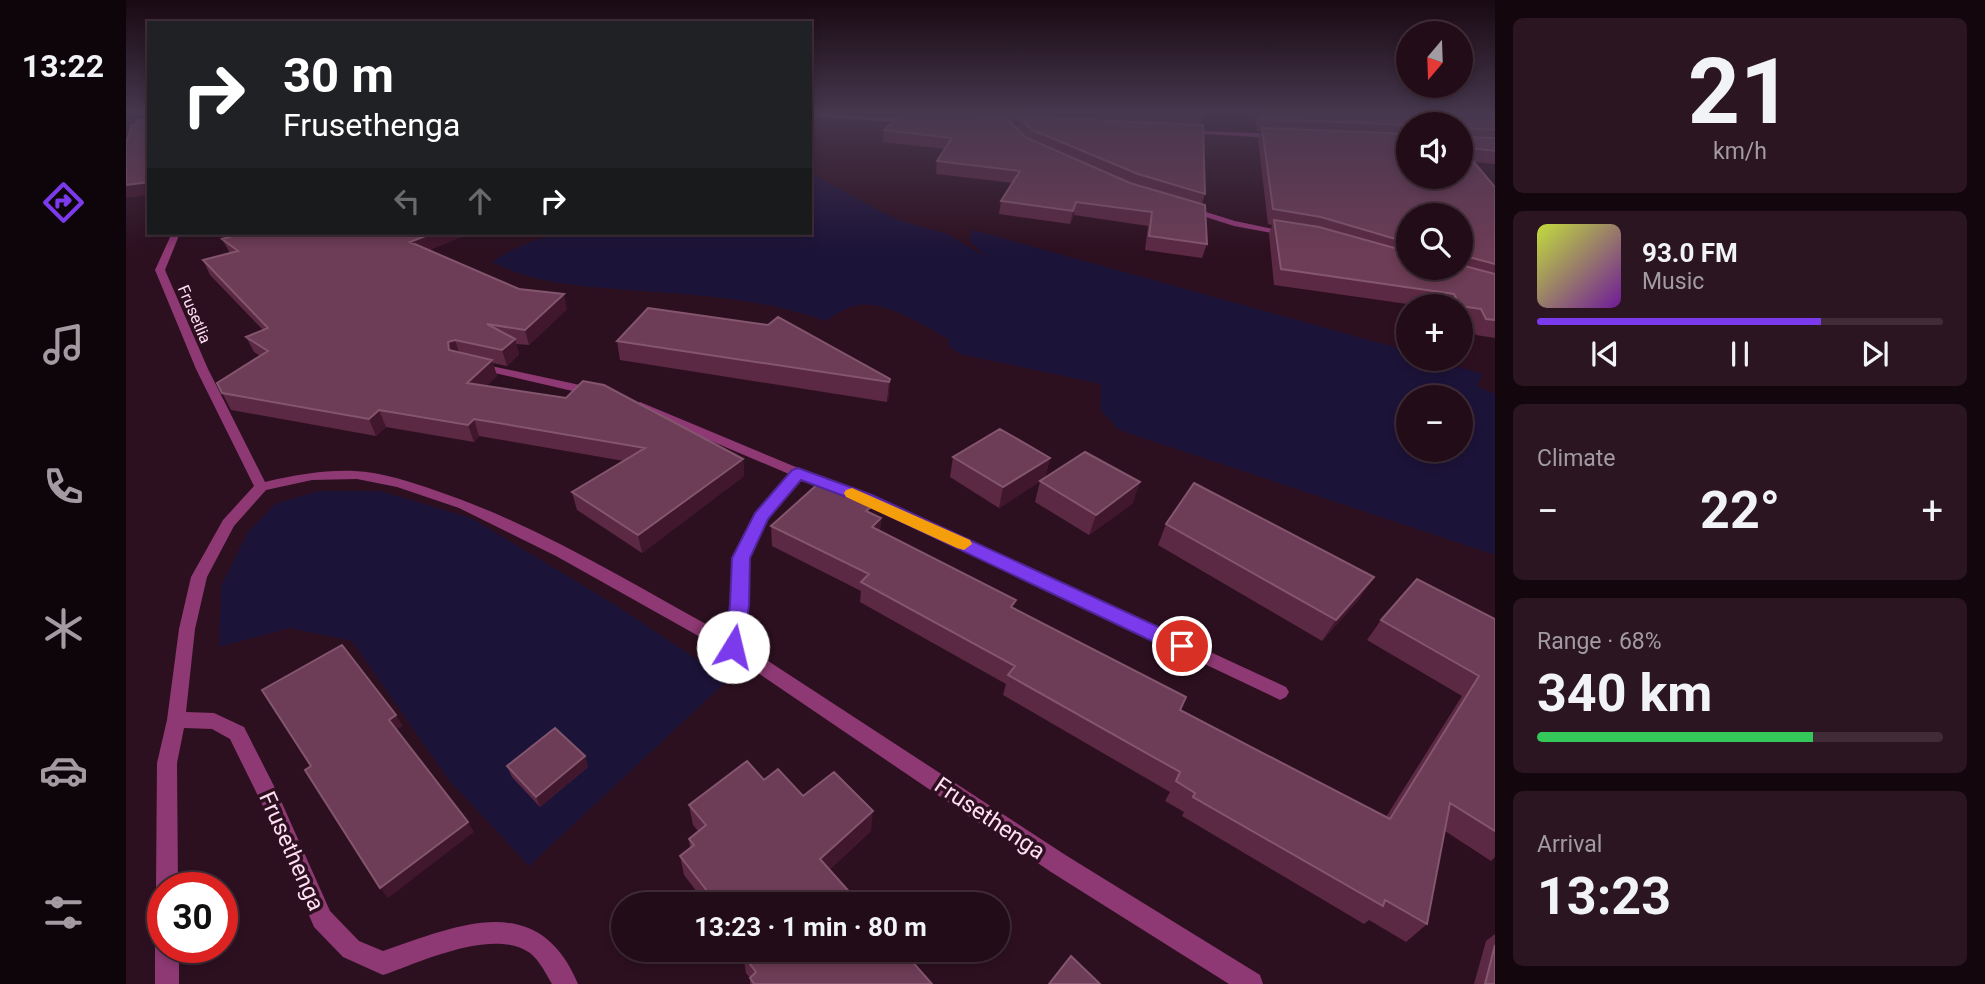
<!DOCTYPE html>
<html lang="en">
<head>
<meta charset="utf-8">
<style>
  body { margin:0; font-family:Roboto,sans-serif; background:#2a1521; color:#f1f3f6; height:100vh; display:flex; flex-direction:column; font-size:26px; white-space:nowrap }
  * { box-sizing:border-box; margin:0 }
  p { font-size:23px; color:#a29ba2 }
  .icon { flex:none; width:38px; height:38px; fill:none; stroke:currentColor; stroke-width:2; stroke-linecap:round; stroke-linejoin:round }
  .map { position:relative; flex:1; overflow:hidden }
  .sheet { display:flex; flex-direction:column; gap:18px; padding:18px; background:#13070d; width:490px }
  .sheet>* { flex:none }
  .guide { position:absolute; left:21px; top:21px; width:665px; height:214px; border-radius:0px; box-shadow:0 4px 10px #0003,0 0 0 2px #3f2c37; background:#202124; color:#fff; overflow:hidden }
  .needle { width:46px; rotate:199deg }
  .tools { position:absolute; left:1270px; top:21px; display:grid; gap:14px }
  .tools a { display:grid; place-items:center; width:77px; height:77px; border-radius:50%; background:#220c18; box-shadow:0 4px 10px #0003,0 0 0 2px #3f2c37; font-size:35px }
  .speed { position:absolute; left:21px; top:872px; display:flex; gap:14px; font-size:35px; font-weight:700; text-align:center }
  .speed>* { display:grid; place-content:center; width:91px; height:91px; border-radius:50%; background:#220c18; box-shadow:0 4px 10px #0003,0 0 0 2px #3f2c37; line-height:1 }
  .speed .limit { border:10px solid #d22; background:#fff; color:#111 }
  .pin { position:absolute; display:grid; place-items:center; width:60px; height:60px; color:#fff; margin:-30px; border:4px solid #fff; border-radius:50%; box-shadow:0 2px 7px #0007 }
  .me { position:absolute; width:77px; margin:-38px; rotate:9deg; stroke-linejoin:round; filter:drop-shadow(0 0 5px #0008) }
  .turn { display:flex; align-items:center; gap:24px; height:147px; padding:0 21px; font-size:32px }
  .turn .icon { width:91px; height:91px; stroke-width:2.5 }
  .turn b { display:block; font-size:49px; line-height:60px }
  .lanes { display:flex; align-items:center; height:66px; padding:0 21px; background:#0003; justify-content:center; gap:35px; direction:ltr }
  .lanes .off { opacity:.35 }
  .big { font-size:52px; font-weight:700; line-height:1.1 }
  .sheet .widget { flex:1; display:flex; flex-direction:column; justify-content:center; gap:10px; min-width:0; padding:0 24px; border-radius:10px; background:#2a1521 }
  .sheet .dial { align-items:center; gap:0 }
  .dial b { font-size:91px; line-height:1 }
  .song { display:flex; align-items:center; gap:21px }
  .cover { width:84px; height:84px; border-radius:10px; background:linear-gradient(135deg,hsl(70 70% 55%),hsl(280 70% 35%)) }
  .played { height:7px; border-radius:4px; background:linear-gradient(90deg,#7c3aed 70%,#3f2c37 70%) }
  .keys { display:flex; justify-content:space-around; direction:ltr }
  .heat { display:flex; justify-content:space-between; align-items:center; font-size:38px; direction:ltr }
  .charge { height:10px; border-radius:5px; background:linear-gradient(90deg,#34c759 68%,#3f2c37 0) }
  .trip { position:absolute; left:485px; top:892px; width:399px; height:70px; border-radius:35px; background:#220c18; box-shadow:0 4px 10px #0003,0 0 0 2px #3f2c37; font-weight:700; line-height:70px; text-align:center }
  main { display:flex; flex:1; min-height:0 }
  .tab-bar { display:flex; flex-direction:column; width:126px; justify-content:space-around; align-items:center; background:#0e050a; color:#a29ba2 }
  .tab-bar .icon { width:49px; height:49px }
  .tab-bar .current { color:#7c3aed }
  .tab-bar b { font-size:32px; color:#f1f3f6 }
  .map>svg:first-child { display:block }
  .green { fill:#1c1338; fill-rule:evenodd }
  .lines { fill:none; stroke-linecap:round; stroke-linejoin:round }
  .minor { fill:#8e3974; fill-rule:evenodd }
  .wall { fill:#5b2943; fill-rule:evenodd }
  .shaded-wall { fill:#41172d }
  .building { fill:#6d3c56; stroke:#84556e; stroke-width:2 }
  .route { fill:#7c3aed; stroke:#51269a; stroke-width:2 }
  .slow { fill:#f59e0b }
  .labels { text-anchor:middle; stroke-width:7; stroke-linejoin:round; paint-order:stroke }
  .far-street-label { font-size:16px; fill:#ffddf2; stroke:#2d1020 }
  .near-street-label { font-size:23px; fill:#ffddf2; stroke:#2d1020 }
</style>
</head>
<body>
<main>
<nav class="tab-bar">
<b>13:22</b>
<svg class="icon current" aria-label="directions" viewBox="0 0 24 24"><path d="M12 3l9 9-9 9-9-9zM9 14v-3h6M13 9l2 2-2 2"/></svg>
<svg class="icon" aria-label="music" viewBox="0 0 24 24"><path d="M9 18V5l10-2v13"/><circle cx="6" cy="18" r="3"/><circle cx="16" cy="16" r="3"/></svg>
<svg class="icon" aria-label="phone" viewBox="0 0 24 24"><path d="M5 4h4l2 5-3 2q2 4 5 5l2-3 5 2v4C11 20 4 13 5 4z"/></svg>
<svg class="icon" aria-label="climate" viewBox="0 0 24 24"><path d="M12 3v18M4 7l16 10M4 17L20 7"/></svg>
<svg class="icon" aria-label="car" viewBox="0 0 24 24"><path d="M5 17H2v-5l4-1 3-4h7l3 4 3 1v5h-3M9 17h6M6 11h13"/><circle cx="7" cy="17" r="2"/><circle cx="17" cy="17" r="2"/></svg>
<svg class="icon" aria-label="filters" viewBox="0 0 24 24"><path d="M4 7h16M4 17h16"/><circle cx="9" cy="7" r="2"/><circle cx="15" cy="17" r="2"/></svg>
</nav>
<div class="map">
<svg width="1369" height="984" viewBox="0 0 1369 984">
  <rect width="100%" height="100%" fill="#2d1020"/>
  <path class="green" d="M 684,173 L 756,212 L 778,222 L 821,234 L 860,257 L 843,240 L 847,230 L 1272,348 L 1283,352 L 1283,359 L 1306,359 L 1357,374 L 1351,386 L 1369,394 L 1369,555 L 993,430 L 974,409 L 975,384 L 834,354 L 823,347 L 822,339 C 801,327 759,301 734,305 C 721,306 710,315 699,321 C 636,298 568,295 502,290 C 454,286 409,284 366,262 C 387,247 408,240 434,233 L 684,233 ZM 1335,397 L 1335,450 L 1283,450 L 1283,397 Z
    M 192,491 L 254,491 L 345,518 L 491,606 L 602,680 L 403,866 L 322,779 L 226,641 L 164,628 L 93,647 L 95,586 L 122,532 L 149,504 Z"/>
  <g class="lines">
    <path class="minor" d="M 684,113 L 788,119 L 791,121 L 788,123 L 684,117 Z
      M 1056,130 L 1153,134 L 1156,136 L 1153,138 L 1058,133 Z
      M 1064,207 L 1109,221 L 1167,233 L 1163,236 L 1108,226 L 1061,211 L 1060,209 Z
      M 46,233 L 54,233 L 39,270 L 82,369 L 139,482 C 169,475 198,470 228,471 C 256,472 285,482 311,491 C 412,525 506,584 600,635 L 606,605 L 607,558 L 630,514 L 663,474 L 510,409 L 508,406 L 514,402 L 677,470 L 745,495 L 1160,687 L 1163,692 L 1160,697 L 1154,700 L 1148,697 L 735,501 L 675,479 L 641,519 L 623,558 L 622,605 L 616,644 L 941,856 L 1134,975 L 1137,984 L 1103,984 L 925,872 L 601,652 L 430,556 L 333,508 L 271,487 L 231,479 L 186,480 L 140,490 L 108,526 L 81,577 L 69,629 L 60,712 L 88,713 L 118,727 L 151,792 L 204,911 L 233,941 L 257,951 C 331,926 412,888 452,984 L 426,984 C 420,974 414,961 404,953 C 368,927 294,962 257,975 L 217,957 L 188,927 L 136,804 L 104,739 L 86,729 L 58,728 L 51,763 L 52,887 L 37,887 L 37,896 L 33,895 L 30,887 L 31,763 L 41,720 L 53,629 L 65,577 L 97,520 L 128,486 L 70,369 L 29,270 Z
      M 351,363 L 468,388 L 474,392 L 468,396 L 347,368 L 345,366 Z
      M 37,937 L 37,947 L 53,947 L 53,984 L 29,984 L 29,947 L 33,939 Z"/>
  </g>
  <path class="wall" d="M 784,112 L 1076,112 L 1077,117 L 1074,125 L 1079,194 L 1076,204 L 1081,244 L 1076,258 L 1019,250 L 1022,226 L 948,215 L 944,224 L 873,214 L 875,201 L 887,183 L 810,174 L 811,161 L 819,149 L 757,142 L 758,130 L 784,114 ZM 883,121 L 893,121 L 892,129 L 899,137 Z
    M 1129,112 L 1369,112 L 1369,164 L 1348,162 L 1369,187 L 1369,338 L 1350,335 L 1346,326 L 1335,324 L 1335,306 L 1295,306 L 1148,285 L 1143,234 L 1146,225 L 1142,224 L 1132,140 L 1135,131 L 1131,131 ZM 1283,124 L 1335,124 L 1283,177 ZM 1283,215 L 1335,215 L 1335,268 L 1283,268 Z
    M 118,233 L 345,233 L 303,250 L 441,309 L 403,345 L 390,344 L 393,354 L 381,366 L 367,363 L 371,376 L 360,386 L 617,459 L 618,476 L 516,553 L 451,510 L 446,492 L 498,461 L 353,436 L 348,442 L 260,427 L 250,436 L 105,410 L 91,383 L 134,356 L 128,352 L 120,337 L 137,330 L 84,275 L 77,260 L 104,253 L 96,239 Z
    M 642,325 L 764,379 L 761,402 L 494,360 L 491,341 Z
    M 827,457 L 924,458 L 919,478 L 873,508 L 824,477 Z
    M 914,481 L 1007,503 L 963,535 L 909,502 Z
    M 744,513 L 755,518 L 754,531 L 888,608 L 1054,710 L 1260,817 L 1336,696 L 1241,640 L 1255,620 L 1369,619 L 1369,857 L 1365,861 L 1319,831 L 1301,924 L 1280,942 L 1243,920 L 1238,924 L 1056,816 L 1058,812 L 1039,801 L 1044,792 L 877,695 L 880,684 L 734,602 L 735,591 L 646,546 L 645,526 Z
    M 1040,524 L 1234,598 L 1196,641 L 1032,545 Z
    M 459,756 L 462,767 L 414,807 L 386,777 L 381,766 Z
    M 638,780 L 677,796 L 745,831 L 703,870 L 735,905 L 581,905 L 558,875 L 554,856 L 564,848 L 563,839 L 572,831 L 567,825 L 563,805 Z
    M 1369,934 L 1369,984 L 1348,984 L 1360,941 Z
    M 615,950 L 776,950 L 806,984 L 624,984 L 624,978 L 620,973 L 617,955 L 618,954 Z"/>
  <path class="shaded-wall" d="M 23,182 L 23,195 L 0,198 L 0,185 Z
    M 950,202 L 948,215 L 944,224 L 947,211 Z
    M 307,233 L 345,233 L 288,256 L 284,242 Z
    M 438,294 L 441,309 L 403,345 L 399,330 Z
    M 389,339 L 393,354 L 381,366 L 376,350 Z
    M 329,340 L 334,355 L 323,350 L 322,342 Z
    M 366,360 L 371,376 L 346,399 L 341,383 Z
    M 764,379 L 763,398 L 761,402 L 763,382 Z
    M 253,410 L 260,427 L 250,436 L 243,419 Z
    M 348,419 L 353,436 L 348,442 L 342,425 Z
    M 924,458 L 919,478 L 873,508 L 877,487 Z
    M 617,459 L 618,476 L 516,553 L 512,535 Z
    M 1014,482 L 1007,503 L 963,535 L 970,515 Z
    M 755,518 L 753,538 L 746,527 Z
    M 1248,577 L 1234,598 L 1196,641 L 1210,620 Z
    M 270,715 L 277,726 L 270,730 L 263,720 Z
    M 459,756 L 462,767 L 414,807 L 410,797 Z
    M 747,811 L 745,831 L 693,879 L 694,859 Z
    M 342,822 L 348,832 L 262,898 L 254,888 Z"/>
  <path class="building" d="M 956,112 L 1076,112 L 1077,117 Z
    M 1134,112 L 1305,112 L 1308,116 L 1308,112 L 1369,112 L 1369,130 L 1341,128 L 1338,135 L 1341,137 L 1369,138 L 1369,151 L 1335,147 L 1369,187 L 1369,264 L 1335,255 L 1335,215 L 1283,215 L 1283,243 L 1195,217 L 1147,209 L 1136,128 L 1283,134 L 1283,177 L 1335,177 L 1335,124 L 1283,124 L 1283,125 L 1135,119 Z
    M 775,114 L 880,117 L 899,137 L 1004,183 L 1079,205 L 1081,244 L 1023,236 L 1026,212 L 950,202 L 947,211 L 875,201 L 894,171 L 811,161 L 826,138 L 758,130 Z
    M 894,117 L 1077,125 L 1079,194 L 1012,174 L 906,130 Z
    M 23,119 L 23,182 L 0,185 L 0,143 L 6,125 L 9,125 L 11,120 Z
    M 1148,220 L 1193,227 L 1283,252 L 1283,268 L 1335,268 L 1335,265 L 1369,274 L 1369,320 L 1360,319 L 1355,309 L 1334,306 L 1328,294 L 1155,269 Z
    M 118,233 L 307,233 L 284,242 L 393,289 L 438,294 L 399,330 L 361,324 L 389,339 L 376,350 L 329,340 L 322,342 L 323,350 L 366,360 L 341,383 L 440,398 L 457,381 L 478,385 L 617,459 L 512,535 L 446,492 L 519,448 L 348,419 L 342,425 L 253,410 L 243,419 L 96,393 L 91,383 L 142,351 L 120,337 L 142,328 L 77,260 L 112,251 L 96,239 Z
    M 522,308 L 642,325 L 652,317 L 764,379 L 763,382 L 491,341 Z
    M 874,429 L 924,458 L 877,487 L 827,457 Z
    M 959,452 L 1014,482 L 970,515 L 914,481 Z
    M 693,483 L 745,507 L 740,511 L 755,518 L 746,527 L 890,600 L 885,607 L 1060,697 L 1054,710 L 1264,819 L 1353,676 L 1255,620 L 1291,579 L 1369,619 L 1369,831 L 1324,803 L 1301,924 L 1259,900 L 1257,906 L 1067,797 L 1069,793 L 1050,781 L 1054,772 L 882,675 L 889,666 L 735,582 L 743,574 L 645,526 Z
    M 1068,483 L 1248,577 L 1210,620 L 1040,524 Z
    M 216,645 L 270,715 L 263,720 L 342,822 L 254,888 L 179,770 L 185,766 L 136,690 Z
    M 429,728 L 459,756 L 410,797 L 381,766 Z
    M 621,761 L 638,780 L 652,769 L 677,796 L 708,772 L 747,811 L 694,859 L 735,905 L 592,905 L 554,856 L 568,845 L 563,839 L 580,825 L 563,805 Z
    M 1369,945 L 1369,984 L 1359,984 Z
    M 622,950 L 776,950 L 806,984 L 628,984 L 624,978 L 630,972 L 617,955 Z
    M 945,956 L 974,984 L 923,984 Z"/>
  <linearGradient id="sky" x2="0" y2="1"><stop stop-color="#190912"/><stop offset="0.45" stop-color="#46374e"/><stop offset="1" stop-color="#46374e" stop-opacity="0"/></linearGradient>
  <rect width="1369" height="250" fill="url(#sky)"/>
  <path class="route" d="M 672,468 L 746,495 L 1063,641 L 1066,646 L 1063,652 L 1056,654 L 1049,652 L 734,502 L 675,480 L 642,519 L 624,558 L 623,605 L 617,647 L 614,652 L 607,654 L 600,652 L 597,647 L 604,605 L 606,558 L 629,513 L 666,470 Z"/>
  <path class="slow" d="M 726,488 L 844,540 L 846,544 L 838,550 L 831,548 L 720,497 L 718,493 L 720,490 Z"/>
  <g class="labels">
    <g class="far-street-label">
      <text transform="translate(69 314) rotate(67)" y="6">Frusetlia</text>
    </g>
    <g class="near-street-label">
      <text transform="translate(864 818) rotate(34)" y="8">Frusethenga</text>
      <text transform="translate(166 851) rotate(66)" y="8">Frusethenga</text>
    </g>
  </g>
</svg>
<div class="tools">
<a><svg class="needle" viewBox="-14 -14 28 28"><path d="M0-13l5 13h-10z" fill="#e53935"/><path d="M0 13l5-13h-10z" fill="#a29ba2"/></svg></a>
<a><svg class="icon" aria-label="sound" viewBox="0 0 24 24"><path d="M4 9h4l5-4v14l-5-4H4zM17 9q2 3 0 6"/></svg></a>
<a><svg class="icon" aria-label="search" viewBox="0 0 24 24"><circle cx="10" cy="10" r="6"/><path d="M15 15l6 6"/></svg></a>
<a>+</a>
<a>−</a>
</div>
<div class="speed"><div class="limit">30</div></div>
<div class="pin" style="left:1056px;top:646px;background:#d93025"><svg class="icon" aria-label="arrive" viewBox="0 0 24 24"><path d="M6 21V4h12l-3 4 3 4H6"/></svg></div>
<svg class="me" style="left:607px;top:647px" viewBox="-20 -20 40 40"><circle r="19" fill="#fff"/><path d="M0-13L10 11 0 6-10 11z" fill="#7c3aed"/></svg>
<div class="trip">13:23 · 1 min · 80 m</div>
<div class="guide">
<div class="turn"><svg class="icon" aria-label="right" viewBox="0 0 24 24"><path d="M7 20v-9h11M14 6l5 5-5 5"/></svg><div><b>30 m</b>Frusethenga</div></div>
<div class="lanes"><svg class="icon off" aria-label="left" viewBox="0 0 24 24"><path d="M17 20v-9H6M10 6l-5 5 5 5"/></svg><svg class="icon off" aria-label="ahead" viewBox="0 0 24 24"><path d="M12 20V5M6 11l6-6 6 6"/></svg><svg class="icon" aria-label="right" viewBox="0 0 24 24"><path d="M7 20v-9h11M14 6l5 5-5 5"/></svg></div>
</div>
</div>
<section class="sheet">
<div class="widget dial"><b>21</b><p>km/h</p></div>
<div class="widget">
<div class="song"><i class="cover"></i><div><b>93.0 FM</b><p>Music</p></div></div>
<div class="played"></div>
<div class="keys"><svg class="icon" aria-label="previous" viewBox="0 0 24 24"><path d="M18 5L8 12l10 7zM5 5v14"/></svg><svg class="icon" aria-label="pause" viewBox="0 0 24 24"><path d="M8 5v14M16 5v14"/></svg><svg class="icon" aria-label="next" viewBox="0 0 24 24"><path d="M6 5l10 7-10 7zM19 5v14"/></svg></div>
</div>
<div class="widget"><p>Climate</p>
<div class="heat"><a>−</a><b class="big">22°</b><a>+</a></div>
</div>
<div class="widget"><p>Range · 68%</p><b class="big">340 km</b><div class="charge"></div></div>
<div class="widget"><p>Arrival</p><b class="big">13:23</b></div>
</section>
</main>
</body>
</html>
